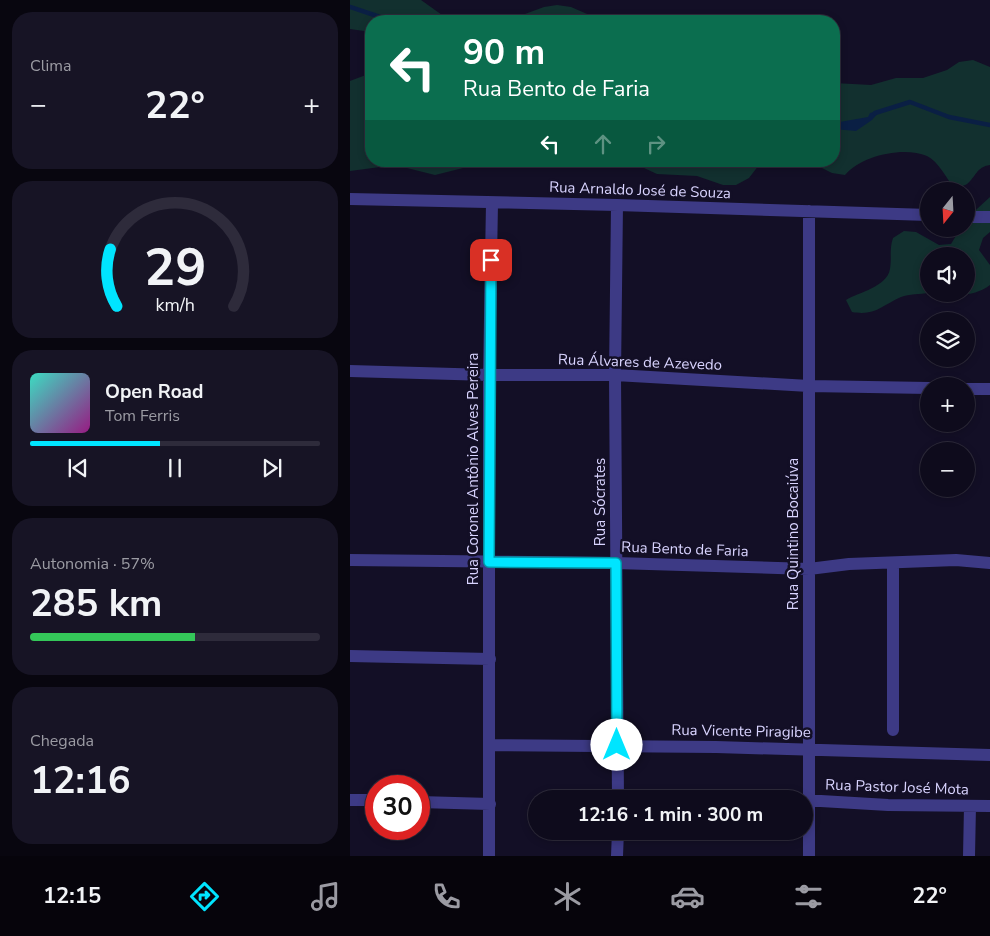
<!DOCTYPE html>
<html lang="pt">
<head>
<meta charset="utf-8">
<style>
  body { margin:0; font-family:"Nunito Sans",sans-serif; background:#171425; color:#f1f3f6; height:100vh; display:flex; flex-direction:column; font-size:19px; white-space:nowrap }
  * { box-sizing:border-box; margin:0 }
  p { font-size:16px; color:#9b9ba3 }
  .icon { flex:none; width:28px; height:28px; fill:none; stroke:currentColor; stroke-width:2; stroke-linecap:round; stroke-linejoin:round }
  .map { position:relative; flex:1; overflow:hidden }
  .side { display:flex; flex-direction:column; gap:12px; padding:12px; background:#08060f; width:350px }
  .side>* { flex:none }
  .hud { position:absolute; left:15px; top:15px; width:475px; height:152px; border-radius:20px; box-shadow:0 2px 8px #0003,0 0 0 1px #2e2b3b; background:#0b6e4f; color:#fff; overflow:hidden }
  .needle { width:32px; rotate:198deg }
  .fabs { position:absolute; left:570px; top:182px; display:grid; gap:10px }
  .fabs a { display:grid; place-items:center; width:55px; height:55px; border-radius:50%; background:#0e0b1c; box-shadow:0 2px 8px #0003,0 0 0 1px #2e2b3b; font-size:25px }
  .speed { position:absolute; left:15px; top:775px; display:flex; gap:10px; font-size:25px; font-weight:700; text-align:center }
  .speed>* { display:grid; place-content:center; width:65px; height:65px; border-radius:50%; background:#0e0b1c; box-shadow:0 2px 8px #0003,0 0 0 1px #2e2b3b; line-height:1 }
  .speed .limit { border:8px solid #d22; background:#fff; color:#111 }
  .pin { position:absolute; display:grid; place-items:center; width:42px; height:42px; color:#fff; margin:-21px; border-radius:10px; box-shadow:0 2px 8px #0006 }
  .me { position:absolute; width:55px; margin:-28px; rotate:0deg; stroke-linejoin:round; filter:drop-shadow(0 0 4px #0008) }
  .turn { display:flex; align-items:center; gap:18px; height:105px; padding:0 15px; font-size:22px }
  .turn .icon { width:65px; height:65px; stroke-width:2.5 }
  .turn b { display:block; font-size:35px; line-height:42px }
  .lanes { display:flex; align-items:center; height:48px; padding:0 15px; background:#0003; justify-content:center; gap:25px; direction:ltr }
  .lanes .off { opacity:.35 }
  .big { font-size:38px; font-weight:700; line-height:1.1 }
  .side .widget { flex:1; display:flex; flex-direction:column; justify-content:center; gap:8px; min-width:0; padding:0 18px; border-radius:20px; background:#171425 }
  .side .dial { align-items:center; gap:0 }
  .dial svg { height:130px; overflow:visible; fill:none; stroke:#2e2b3b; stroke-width:7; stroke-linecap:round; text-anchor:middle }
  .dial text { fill:#f1f3f6; stroke:none }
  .song { display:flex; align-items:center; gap:15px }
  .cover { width:60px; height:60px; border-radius:8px; background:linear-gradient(135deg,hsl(170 70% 55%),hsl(310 70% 35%)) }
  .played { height:5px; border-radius:2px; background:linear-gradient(90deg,#00e5ff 45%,#2e2b3b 45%) }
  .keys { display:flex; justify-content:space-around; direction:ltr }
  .heat { display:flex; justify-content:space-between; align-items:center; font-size:28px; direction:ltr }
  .charge { height:8px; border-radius:4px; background:linear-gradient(90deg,#34c759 57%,#2e2b3b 0) }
  .trip { position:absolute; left:178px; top:790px; width:285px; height:50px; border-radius:25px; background:#0e0b1c; box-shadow:0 2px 8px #0003,0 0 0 1px #2e2b3b; font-weight:700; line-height:50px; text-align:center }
  .menu { display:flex; height:80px; justify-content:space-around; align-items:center; background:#06040b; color:#9b9ba3 }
  .menu .icon { width:35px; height:35px }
  .menu .on { color:#00e5ff }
  .menu b { font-size:22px; color:#f1f3f6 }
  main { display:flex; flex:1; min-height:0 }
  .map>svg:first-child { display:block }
  .green { fill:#12302f }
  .water { fill:#0a1f44 }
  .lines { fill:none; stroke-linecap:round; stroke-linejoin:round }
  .stream { stroke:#0a1f44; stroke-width:4.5 }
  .minor { stroke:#3d3a85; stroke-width:12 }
  .route-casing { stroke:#0095a6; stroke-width:12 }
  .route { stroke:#00e5ff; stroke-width:9 }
  .labels { text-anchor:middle; stroke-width:5; stroke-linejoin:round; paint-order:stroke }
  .street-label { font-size:15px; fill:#d9d4ff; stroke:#130f26 }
</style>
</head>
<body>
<main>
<section class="side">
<div class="widget"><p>Clima</p>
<div class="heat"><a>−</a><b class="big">22°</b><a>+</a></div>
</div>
<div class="widget dial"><svg viewBox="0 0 100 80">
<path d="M14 69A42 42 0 1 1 86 69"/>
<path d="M14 69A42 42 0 0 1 10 34" stroke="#00e5ff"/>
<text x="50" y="56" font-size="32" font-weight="700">29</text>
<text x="50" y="72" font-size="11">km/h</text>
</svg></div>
<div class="widget">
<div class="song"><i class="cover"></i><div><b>Open Road</b><p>Tom Ferris</p></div></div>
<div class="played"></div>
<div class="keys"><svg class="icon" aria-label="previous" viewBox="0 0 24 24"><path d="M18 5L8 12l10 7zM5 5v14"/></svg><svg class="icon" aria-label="pause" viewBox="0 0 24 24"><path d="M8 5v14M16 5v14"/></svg><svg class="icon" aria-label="next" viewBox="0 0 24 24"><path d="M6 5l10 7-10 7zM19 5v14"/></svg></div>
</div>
<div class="widget"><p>Autonomia · 57%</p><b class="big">285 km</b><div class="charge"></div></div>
<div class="widget"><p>Chegada</p><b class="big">12:16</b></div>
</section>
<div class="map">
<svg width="640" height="856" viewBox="0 0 640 856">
  <rect width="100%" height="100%" fill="#130f26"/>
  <path class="green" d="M 0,0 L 71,0 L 92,15 L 115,21 L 21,21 L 21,32 L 0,29 Z
    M 207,5 L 221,7 L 244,17 L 246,21 L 156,21 L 194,7 Z
    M 623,60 L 640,67 L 640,165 C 626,167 626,177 617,184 C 614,186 608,187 604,188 C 597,179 588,161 577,156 C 553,146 511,156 495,175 L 482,173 L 470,167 L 468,161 L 484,161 L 484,83 L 521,85 L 546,78 L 573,78 L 597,70 L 609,62 Z
    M 21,73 L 21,161 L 141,161 L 85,175 L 45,165 L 0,171 L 0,81 Z
    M 279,161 L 412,161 L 399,178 L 386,185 L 373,185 L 347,176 L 307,174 Z
    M 640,197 L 640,232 L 633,238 L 629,250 L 640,265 L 640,285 C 628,294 614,296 599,294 L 616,294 L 616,256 L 579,256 L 579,293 C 570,294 559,294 551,297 C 531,306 525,316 502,312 L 496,300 C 509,292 537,287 540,269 C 542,257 539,250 543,238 L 554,231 L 566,232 L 589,245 L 601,244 L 610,229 L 616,229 L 616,219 Z"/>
  <path class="water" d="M 531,110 L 522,120 L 506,131 L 484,129 L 484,123 L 518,117 L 520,113 Z"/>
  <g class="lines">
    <path class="stream" d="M 0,7 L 42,21
      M 525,113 L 560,102 L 599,117 L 640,125"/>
    <path class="minor" d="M 0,199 L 267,205 L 579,215
      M 267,205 L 265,375 L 268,799
      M 616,217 L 640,217
      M 0,371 L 139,375 L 265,375 L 459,386 L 579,388
      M 616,389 L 640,389
      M 0,560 L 266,563 L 459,569 L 499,564 L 606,560 L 640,563
      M 543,563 L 543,730
      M 0,656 L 140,659
      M 140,745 L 366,747 L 640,755
      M 0,800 L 26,800
      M 454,800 L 538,805 L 640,806
      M 69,802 L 140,804
      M 139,856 L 139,375 L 142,203
      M 267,856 L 268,831
      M 459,856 L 459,211
      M 619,856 L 620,806"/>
  </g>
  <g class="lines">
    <g class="route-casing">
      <path id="route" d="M 141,260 L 139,562 L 266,563 L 267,745"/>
    </g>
    <use href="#route" class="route"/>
  </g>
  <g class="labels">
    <g class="street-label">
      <text transform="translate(290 190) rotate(2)" y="5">Rua Arnaldo José de Souza</text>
      <text transform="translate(290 362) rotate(2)" y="5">Rua Álvares de Azevedo</text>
      <text transform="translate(123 469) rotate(-90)" y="5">Rua Coronel Antônio Alves Pereira</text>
      <text transform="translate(250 502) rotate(-90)" y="5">Rua Sócrates</text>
      <text transform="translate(443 534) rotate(-90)" y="5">Rua Quintino Bocaiúva</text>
      <text transform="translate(335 549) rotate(2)" y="5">Rua Bento de Faria</text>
      <text transform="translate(391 731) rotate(1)" y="5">Rua Vicente Piragibe</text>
      <text transform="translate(547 787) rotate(2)" y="5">Rua Pastor José Mota</text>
    </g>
  </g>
</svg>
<div class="fabs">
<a><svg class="needle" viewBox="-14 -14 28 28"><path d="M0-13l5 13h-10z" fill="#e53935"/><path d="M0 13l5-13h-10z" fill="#9b9ba3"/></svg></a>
<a><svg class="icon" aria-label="sound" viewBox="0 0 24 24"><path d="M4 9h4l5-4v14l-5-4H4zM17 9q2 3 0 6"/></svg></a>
<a><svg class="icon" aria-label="layers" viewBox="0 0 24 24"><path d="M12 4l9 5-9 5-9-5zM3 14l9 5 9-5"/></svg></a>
<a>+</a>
<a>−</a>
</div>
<div class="speed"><div class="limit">30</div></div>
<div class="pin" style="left:141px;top:260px;background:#d93025"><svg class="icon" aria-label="arrive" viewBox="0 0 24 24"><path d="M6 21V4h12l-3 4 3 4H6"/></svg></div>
<svg class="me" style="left:267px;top:745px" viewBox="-20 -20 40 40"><circle r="19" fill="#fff"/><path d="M0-13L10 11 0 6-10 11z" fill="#00e5ff"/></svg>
<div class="trip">12:16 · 1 min · 300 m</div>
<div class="hud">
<div class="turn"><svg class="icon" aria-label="left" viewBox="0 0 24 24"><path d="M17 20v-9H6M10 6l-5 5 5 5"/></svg><div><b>90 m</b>Rua Bento de Faria</div></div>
<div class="lanes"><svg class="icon" aria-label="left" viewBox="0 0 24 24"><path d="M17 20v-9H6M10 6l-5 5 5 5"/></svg><svg class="icon off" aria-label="ahead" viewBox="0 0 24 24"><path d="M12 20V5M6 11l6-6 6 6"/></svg><svg class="icon off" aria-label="right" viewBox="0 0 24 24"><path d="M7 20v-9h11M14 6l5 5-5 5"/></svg></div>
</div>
</div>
</main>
<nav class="menu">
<b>12:15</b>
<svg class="icon on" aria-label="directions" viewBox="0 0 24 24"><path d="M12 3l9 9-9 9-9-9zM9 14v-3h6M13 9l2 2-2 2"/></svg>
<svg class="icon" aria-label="music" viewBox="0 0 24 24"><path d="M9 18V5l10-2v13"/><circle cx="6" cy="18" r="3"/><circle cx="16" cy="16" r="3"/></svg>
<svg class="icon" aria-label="phone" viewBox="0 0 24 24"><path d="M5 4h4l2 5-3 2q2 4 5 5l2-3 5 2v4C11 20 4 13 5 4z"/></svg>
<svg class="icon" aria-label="climate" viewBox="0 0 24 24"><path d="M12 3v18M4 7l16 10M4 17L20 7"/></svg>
<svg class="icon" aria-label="car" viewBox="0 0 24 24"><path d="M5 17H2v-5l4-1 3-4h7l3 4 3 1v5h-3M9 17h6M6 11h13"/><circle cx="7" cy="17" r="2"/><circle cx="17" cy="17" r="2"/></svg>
<svg class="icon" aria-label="filters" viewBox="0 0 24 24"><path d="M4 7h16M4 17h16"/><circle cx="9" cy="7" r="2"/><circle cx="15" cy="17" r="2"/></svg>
<b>22°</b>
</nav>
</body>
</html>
